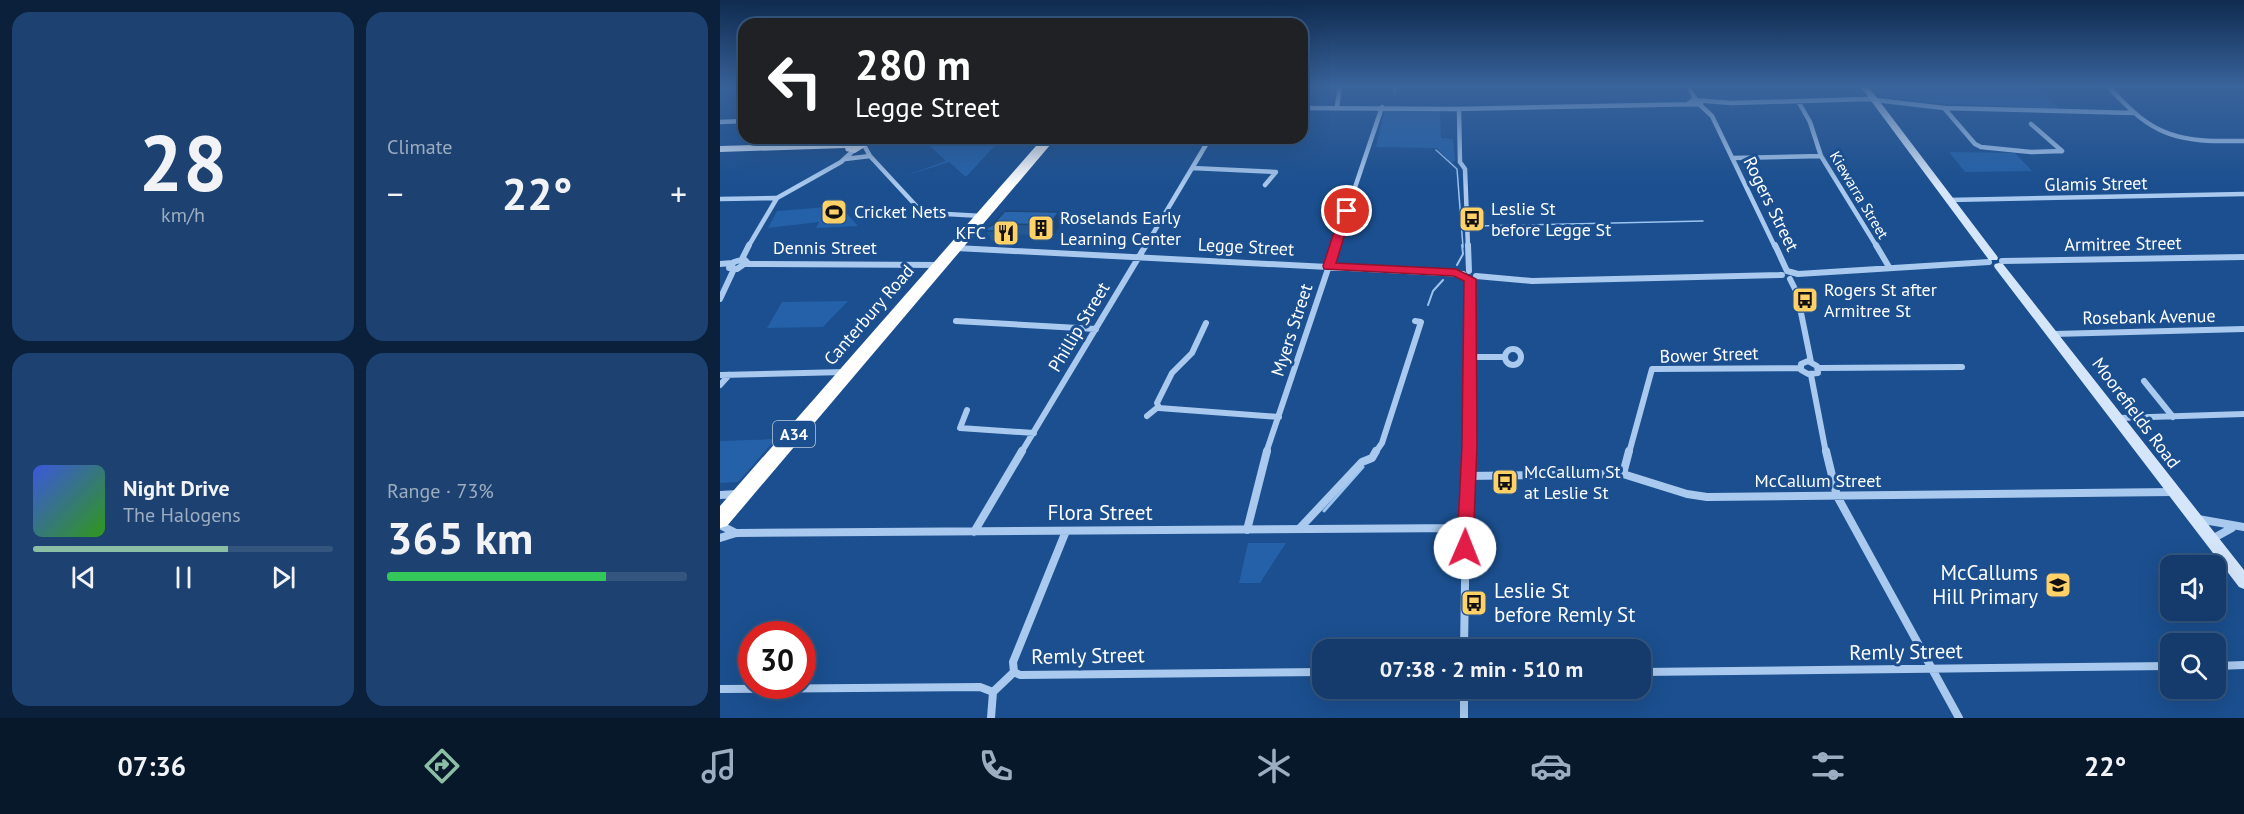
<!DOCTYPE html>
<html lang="en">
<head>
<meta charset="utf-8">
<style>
  body { margin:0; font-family:"PT Sans",sans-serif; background:#1d4271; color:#f1f3f6; height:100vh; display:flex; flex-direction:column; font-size:22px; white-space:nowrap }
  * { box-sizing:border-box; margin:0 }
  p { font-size:20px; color:#9dadc1 }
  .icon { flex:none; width:33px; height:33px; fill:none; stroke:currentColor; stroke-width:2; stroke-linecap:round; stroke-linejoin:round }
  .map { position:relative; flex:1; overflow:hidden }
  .panel { display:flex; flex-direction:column; gap:12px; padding:12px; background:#0b203b; width:720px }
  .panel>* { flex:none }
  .hud { position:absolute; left:18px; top:18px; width:570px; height:126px; border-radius:18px; box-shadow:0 6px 24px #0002,0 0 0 2px #33557e; background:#202124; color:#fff; overflow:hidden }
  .fabs { position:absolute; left:1440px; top:555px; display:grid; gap:12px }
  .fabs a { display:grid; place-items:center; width:66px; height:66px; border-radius:12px; background:#143b6b; box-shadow:0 6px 24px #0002,0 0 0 2px #33557e; font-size:30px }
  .speed { position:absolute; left:18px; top:621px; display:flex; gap:12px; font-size:30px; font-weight:700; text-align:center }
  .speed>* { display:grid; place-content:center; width:78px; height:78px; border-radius:50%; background:#143b6b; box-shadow:0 6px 24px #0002,0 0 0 2px #33557e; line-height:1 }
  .speed .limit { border:9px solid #d22; background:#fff; color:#111 }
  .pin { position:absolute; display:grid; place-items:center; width:51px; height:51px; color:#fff; margin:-26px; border:3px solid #fff; border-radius:50%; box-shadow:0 2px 6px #0007 }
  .me { position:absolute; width:66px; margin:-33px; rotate:1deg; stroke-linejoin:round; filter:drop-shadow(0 0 4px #0008) }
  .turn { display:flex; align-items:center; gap:21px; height:126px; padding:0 18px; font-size:27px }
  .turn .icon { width:78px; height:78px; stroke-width:2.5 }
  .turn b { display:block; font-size:42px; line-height:51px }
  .big { font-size:45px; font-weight:700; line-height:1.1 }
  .panel .tile { flex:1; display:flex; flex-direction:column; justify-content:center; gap:9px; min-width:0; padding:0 21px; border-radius:18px; background:#1d4271 }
  .panel .dial { align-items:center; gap:0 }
  .dial b { font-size:78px; line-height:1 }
  .song { display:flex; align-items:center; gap:18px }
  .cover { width:72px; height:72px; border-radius:9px; background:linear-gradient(135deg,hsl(230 70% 55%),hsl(110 70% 35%)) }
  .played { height:6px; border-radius:3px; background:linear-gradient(90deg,#8abfa5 65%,#33557e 65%) }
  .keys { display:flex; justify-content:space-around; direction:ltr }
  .heat { display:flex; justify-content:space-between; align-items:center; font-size:33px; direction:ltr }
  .charge { height:9px; border-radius:4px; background:linear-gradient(90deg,#34c759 73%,#33557e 0) }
  .panel .tiles { flex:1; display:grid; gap:12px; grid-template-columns:repeat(2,1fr) }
  .trip { position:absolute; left:592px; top:639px; width:339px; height:60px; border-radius:18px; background:#143b6b; box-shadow:0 6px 24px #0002,0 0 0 2px #33557e; font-weight:700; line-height:60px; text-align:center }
  .dock { display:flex; height:96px; justify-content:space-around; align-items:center; background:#08182b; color:#9dadc1 }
  .dock .icon { width:42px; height:42px }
  .dock .on { color:#8abfa5 }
  .dock b { font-size:27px; color:#f1f3f6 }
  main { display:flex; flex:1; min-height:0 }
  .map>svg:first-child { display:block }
  .green { fill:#2461a8 }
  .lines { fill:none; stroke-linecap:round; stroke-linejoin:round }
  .stream-far2 { stroke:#9cc4f0; stroke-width:1.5 }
  .stream-far1 { stroke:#9cc4f0; stroke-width:2 }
  .stream { stroke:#9cc4f0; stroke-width:3 }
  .street-far2 { stroke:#a9c9ee; stroke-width:4.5 }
  .street-far1 { stroke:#a9c9ee; stroke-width:6 }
  .street { stroke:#a9c9ee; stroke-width:8 }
  .secondary { fill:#d6e6fa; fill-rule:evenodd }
  .highway { fill:#fff; fill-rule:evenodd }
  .wall { fill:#245895 }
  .shaded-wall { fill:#1d4779 }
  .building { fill:#2a66ad; stroke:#1d4779; stroke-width:1.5 }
  .route { fill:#e11d48; stroke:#92132f; stroke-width:1.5 }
  .labels { text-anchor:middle; stroke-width:6; stroke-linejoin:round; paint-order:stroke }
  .far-street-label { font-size:15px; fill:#fff; stroke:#1b4f8f }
  .shield { fill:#1b4f8f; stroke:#bbcadd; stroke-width:1.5 }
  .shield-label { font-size:16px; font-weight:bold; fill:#fff }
  .street-label { font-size:18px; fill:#fff; stroke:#1b4f8f }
  .poi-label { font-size:18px; fill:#fff; stroke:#1b4f8f; text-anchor:start }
  .near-street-label { font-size:21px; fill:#fff; stroke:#1b4f8f }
  .near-poi-label { font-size:21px; fill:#fff; stroke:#1b4f8f; text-anchor:end }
</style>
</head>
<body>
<main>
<section class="panel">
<div class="tiles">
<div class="tile dial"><b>28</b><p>km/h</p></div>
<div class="tile"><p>Climate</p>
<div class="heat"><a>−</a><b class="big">22°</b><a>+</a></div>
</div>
<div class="tile">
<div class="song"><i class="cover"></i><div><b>Night Drive</b><p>The Halogens</p></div></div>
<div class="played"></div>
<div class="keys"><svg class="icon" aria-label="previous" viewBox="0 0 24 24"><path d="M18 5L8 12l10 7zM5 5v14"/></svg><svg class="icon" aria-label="pause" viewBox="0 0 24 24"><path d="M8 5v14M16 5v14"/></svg><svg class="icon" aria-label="next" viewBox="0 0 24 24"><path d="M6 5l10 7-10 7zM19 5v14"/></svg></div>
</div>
<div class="tile"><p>Range · 73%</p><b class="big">365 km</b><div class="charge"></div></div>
</div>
</section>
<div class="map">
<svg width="1524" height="718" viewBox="0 0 1524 718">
  <rect width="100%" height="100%" fill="#1b4f8f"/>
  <path class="green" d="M 1153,86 L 1317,86 L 1340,109 L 1213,103 L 1165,97 Z
    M 665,108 L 720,110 L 721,138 L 733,139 L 735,160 L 732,163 L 717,148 L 656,147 Z
    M 202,139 L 205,139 L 279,141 L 246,177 L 229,162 L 182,177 L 226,161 Z
    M 1229,152 L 1295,153 L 1312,171 L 1245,172 Z
    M 120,206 L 138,226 L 96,228 L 99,222 L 48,228 L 57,211 Z
    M 128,301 L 103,327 L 47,328 L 62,302 Z
    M 56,439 L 18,482 L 0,483 L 0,441 Z
    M 528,543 L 566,543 L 540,583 L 519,583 Z"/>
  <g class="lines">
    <path class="stream-far2" d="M 675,86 L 675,92
      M 716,150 L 737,169 L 743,247
      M 756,226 L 983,221"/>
    <path class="stream-far1" d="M 737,265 L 743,254 L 742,245
      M 708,305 L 713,291 L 723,280"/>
    <path class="stream" d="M 604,511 L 643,467"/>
    <path class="street-far2" d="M 968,86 L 976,100
      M 1388,86 C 1434,138 1457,142 1524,141
      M 1078,101 L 1090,122 L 1101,156 L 1157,247
      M 969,103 L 973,100 L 1012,103 L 1147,99 L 1224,108 L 1414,113
      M 980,105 L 992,116 L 1055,247
      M 617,107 L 620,86
      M 582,108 L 735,109
      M 1224,108 L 1255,144 L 1261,147 L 1311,152 L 1342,151
      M 735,109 L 981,104
      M 739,111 L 740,162 L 745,169 L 748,247
      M 0,122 L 24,121
      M 1311,124 L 1342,151
      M 144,145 L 150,156 L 199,209 L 208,213 L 262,216
      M 1012,158 L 1101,156
      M 125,159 L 150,156
      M 472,168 L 556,172 L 545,185
      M 0,199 L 56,198
      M 1229,200 L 1524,194
      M 28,247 L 57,198 L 121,162 L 134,150
      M 425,247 L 490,138
      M 615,247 L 662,107"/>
    <path class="street-far1" d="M 748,245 L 749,271
      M 1055,245 L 1067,271
      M 1156,245 L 1169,267
      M 236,248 L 743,274
      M 22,259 L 29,245
      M 24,259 L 27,262 L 17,269 L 9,268 L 14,262 Z
      M 1282,261 L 1524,257
      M 0,264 L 12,263
      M 26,264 L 219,265
      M 1067,271 L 1078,274 L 1269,262
      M 756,276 L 812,281 L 1062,275
      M 1070,279 L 1077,293 L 1091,362
      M 0,299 L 14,269
      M 236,321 L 376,329
      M 486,323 L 472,353 L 452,373 L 437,403 L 439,408 L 559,417
      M 1334,334 L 1524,329
      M785 357a8 8 0 1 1 16 0a8 8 0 1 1-16 0Z
      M 750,357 L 784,357
      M 1088,361 L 1097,366 L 1098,373 L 1088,374 L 1081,370 L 1081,364 Z
      M 1099,368 L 1242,367
      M 0,375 L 125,372
      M 1091,375 L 1106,453
      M 1424,381 L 1453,417
      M 0,385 L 9,375
      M 247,410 L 240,428 L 314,433
      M 427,416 L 438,407
      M 1399,418 L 1524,414
      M 301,453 L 426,245
      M 546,453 L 616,245
      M 655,453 L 662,443 L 701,322 L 695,321
      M 747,453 L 750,279
      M 909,453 L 932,369 L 1080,368"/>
    <path class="street" d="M 1106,451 L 1117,496 L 1239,718
      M 903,474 L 909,451
      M 746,476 L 903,474 L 967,494 L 987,497 L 1453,492
      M 0,495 L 17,494
      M 1478,519 L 1524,527
      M 0,525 L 16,533
      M 579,529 L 642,462 L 652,458 L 656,451
      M 527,530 L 547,451
      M 254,532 L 302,451
      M 0,538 L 16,533 L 745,528
      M 1492,539 L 1512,528
      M 744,650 L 747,451
      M 1496,666 L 1524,665
      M 294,672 L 300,675 L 603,672
      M 294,672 L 293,662 L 346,531
      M 921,672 L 1450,666
      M 744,688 L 744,718
      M 0,689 L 260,687 L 273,692
      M 273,692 L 294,672
      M 271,718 L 273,692"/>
    <path class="secondary" d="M 1140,86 L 1148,86 L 1277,256 L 1278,258 L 1277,260 L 1269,260 Z
      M 136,140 L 148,145 L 135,153 L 126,151 L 125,148 L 0,152 L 0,146 L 131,142 Z
      M 1279,263 L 1283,264 L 1524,570 L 1524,589 L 1519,587 L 1275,268 L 1274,266 L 1275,264 Z"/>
    <path class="highway" d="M 323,138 L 336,138 L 7,526 L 0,528 L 0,506 Z"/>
  </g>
  <path class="wall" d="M 339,212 L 343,222 L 333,236 L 292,234 L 288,237 L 291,242 L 272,241 L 266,231 L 272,225 Z"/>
  <path class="shaded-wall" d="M 339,212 L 343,222 L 333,236 L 329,225 Z
    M 287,224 L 292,234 L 288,237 L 286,231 L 281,229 Z"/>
  <path class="building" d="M 285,211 L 339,212 L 329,225 L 287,224 L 281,229 L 286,231 L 266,231 L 265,228 L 272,225 Z"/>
  <linearGradient id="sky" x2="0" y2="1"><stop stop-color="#0f2b4f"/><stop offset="0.46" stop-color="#39639b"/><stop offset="1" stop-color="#39639b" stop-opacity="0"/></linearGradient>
  <rect width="1524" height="187" fill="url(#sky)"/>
  <path class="route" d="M 627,208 L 632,211 L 616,263 L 736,269 L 756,279 L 757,445 L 753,548 L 751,554 L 745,556 L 739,554 L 737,548 L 742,445 L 744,281 L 734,276 L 604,269 L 603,266 L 621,211 Z"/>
  <defs>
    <g id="stadium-square" transform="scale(1.35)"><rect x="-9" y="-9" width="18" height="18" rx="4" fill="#ffd166" stroke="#1b4f8f"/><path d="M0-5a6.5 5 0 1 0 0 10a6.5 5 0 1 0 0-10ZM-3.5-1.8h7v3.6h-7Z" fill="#111"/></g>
    <g id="bus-square" transform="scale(1.35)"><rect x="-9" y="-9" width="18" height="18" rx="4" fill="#ffd166" stroke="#1b4f8f"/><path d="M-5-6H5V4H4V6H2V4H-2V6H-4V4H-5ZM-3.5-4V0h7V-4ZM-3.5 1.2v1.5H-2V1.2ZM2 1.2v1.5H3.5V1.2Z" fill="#111"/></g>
    <g id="building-square" transform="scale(1.35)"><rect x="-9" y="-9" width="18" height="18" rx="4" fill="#ffd166" stroke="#1b4f8f"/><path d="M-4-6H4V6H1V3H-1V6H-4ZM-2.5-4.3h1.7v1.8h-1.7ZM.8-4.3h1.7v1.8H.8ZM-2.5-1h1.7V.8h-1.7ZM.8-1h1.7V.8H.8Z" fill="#111"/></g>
    <g id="restaurant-square" transform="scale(1.35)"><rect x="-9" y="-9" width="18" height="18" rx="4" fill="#ffd166" stroke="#1b4f8f"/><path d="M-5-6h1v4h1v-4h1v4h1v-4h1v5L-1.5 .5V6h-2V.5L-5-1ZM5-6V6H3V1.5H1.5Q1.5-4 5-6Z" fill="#111"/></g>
    <g id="school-square" transform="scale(1.35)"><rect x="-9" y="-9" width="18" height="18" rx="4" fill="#ffd166" stroke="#1b4f8f"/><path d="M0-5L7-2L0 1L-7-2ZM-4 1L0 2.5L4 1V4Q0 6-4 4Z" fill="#111"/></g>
  </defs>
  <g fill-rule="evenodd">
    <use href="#stadium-square" x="114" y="212"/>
    <use href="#bus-square" x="752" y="219"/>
    <use href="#building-square" x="321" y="228"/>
    <use href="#restaurant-square" x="286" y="233"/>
    <use href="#bus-square" x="1085" y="300"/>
    <use href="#bus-square" x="785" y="482"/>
    <use href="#school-square" x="1338" y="585"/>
    <use href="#bus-square" x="754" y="603"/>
  </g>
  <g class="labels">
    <g class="far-street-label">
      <text transform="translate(1139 195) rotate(59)" y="5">Kiewarra Street</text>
    </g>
    <rect class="shield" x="53" y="421" width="42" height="26" rx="4.5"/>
    <g class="shield-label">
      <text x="74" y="440">A34</text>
    </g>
    <g class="street-label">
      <text transform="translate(1376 184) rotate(-1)" y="6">Glamis Street</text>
      <text transform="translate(1051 204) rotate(64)" y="6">Rogers Street</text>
      <text transform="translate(1403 244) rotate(-1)" y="6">Armitree Street</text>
      <text transform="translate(526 247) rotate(3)" y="6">Legge Street</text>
      <text x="105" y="254">Dennis Street</text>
      <text transform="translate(149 315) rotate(-49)" y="6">Canterbury Road</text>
      <text transform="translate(1429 317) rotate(-1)" y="6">Rosebank Avenue</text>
      <text transform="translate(359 327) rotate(-59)" y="6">Phillip Street</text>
      <text transform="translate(572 330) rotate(-72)" y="6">Myers Street</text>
      <text transform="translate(989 355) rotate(-2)" y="6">Bower Street</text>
      <text transform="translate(1416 413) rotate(53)" y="6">Moorefields Road</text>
      <text x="1098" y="487">McCallum Street</text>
    </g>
    <g class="poi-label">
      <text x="771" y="215">Leslie St<tspan x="771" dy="21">before Legge St</tspan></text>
      <text x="134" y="218">Cricket Nets</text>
      <text x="340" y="224">Roselands Early<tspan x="340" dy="21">Learning Center</tspan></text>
      <text x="266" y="239" text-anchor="end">KFC</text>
      <text x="1104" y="296">Rogers St after<tspan x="1104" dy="21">Armitree St</tspan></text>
      <text x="804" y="478">McCallum St<tspan x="804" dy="21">at Leslie St</tspan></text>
    </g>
    <g class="near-street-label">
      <text x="380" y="520">Flora Street</text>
      <text transform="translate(1186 652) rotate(-1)" y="7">Remly Street</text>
      <text transform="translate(368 656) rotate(-1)" y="7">Remly Street</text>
    </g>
    <g class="near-poi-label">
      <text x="1318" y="580">McCallums<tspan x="1318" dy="24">Hill Primary</tspan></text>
      <text x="774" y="598" text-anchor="start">Leslie St<tspan x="774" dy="24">before Remly St</tspan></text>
    </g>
  </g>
</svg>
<div class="fabs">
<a><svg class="icon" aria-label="sound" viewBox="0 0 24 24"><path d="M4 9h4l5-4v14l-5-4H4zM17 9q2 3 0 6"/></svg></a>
<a><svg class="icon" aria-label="search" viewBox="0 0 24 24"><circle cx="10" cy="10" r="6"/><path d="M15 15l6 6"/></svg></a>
</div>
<div class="speed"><div class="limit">30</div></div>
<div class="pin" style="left:627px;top:211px;background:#d93025"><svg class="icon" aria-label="arrive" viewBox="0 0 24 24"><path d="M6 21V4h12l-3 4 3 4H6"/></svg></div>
<svg class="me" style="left:745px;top:548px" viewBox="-20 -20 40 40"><circle r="19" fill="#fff"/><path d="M0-13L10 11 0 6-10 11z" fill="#e11d48"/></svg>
<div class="trip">07:38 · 2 min · 510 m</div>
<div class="hud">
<div class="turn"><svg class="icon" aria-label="left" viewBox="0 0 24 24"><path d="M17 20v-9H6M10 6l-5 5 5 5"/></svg><div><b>280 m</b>Legge Street</div></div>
</div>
</div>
</main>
<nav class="dock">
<b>07:36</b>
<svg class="icon on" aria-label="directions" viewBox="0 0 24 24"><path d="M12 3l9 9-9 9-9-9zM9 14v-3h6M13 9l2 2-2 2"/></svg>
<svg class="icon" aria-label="music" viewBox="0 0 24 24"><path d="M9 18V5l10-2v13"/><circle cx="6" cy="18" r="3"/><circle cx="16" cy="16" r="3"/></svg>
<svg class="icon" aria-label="phone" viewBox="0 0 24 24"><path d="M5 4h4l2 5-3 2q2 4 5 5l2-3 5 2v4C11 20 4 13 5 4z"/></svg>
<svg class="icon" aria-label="climate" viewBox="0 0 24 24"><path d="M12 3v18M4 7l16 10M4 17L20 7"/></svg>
<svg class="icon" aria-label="car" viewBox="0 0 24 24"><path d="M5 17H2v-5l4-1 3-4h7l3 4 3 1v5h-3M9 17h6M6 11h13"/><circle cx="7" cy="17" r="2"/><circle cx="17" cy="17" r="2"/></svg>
<svg class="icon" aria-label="filters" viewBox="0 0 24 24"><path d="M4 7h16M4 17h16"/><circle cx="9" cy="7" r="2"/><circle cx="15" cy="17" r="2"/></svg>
<b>22°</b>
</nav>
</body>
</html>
